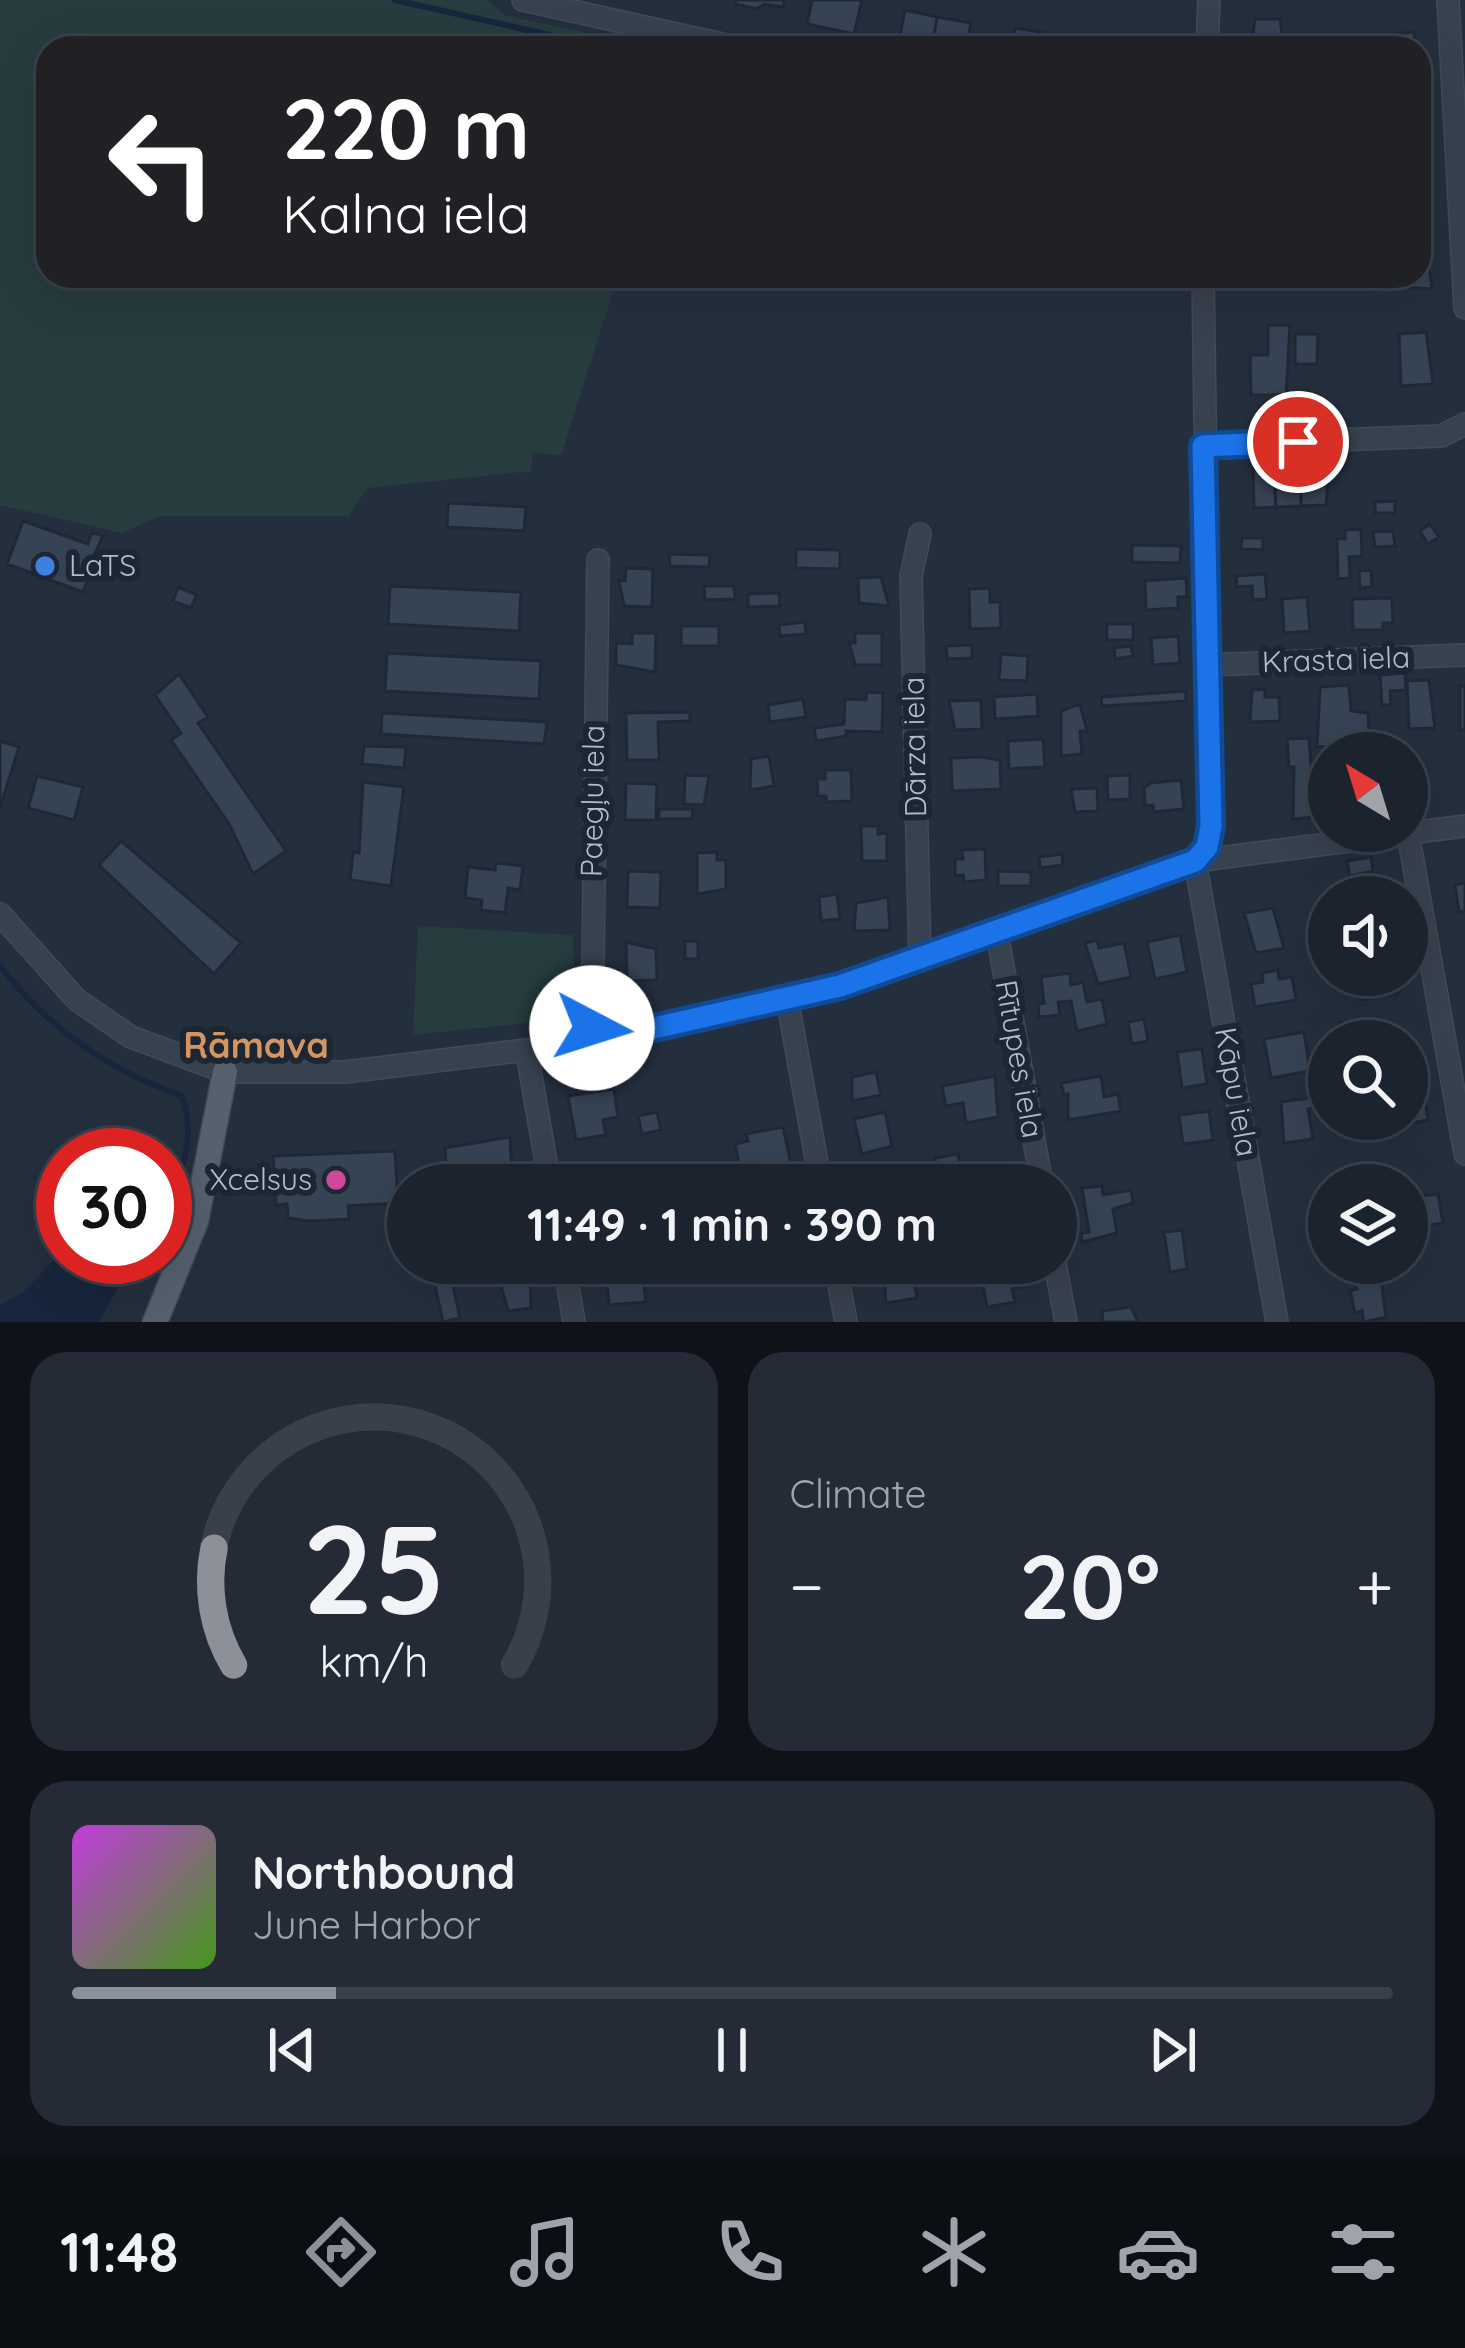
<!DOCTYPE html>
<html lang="en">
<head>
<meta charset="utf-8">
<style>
  body { margin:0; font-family:Quicksand,sans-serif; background:#242b36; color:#f1f3f6; height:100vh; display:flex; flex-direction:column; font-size:45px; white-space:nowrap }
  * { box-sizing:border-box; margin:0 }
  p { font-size:39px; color:#a0a4aa }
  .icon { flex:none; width:66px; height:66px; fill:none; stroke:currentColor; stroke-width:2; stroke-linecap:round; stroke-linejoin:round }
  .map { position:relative; height:1322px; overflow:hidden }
  .side { display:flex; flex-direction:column; gap:30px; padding:30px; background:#0f1319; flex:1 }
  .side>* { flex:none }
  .top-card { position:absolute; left:36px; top:36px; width:1395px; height:252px; border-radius:36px; box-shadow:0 12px 48px #0002,0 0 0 3px #39404a; background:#202124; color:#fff; overflow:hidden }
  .needle { width:78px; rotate:322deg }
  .controls { position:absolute; left:1308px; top:732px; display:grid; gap:24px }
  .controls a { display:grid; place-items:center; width:120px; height:120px; border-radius:50%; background:#1b232e; box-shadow:0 12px 48px #0002,0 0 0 3px #39404a; font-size:60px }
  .speed { position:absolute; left:36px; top:1128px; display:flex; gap:24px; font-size:60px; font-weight:700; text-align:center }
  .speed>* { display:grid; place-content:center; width:156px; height:156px; border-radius:50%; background:#1b232e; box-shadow:0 12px 48px #0002,0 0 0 3px #39404a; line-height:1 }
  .speed .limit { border:18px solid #d22; background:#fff; color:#111 }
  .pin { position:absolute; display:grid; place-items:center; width:102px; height:102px; color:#fff; margin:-51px; border:6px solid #fff; border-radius:50%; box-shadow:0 3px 12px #0007 }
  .me { position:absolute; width:132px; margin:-66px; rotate:95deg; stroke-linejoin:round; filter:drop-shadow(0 0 9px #0008) }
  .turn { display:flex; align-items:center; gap:42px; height:252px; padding:0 48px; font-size:54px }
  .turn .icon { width:156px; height:156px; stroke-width:2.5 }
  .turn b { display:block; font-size:84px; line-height:102px }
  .big { font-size:90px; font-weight:700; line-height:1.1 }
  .side .card { flex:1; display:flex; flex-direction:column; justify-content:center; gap:18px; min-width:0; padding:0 42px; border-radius:36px; background:#242b36 }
  .side .dial { align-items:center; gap:0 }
  .dial svg { height:312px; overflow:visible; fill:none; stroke:#39404a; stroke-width:7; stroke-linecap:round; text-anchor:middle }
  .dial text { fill:#f1f3f6; stroke:none }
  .song { display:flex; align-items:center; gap:36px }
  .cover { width:144px; height:144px; border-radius:18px; background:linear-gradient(135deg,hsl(290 70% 55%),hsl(100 70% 35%)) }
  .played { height:12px; border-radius:6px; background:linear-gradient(90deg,#8c9099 20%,#39404a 20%) }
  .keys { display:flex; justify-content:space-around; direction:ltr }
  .heat { display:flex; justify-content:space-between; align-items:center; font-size:66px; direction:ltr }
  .side .tiles { flex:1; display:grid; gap:30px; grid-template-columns:1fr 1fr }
  .card:last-child { grid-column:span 2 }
  .trip { position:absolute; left:387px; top:1164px; width:690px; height:120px; border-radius:60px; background:#1b232e; box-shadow:0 12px 48px #0002,0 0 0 3px #39404a; font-weight:700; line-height:120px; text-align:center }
  .dock { display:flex; height:192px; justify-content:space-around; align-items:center; background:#0b0e12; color:#a0a4aa }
  .dock .icon { width:84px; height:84px }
  .dock .active { color:#8c9099 }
  .dock b { font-size:54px; color:#f1f3f6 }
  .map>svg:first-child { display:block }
  .green { fill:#263c3f }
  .water { fill:#17263c }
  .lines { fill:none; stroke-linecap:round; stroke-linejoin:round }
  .stream { stroke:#17263c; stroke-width:6 }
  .building { fill:#364354; stroke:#1f2835; stroke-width:3 }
  .minor-casing { stroke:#414a57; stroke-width:24 }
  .major-casing { stroke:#414a57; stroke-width:27 }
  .minor { stroke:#38414e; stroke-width:21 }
  .major { stroke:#56606e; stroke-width:24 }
  .route-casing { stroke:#114b97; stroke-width:30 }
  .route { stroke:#1a73e8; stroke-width:21 }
  .shop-dot { fill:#3f7fe0; stroke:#1d2633; stroke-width:4.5 }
  .hotel-dot { fill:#d1479c; stroke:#1d2633; stroke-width:4.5 }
  .labels { text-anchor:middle; stroke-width:12; stroke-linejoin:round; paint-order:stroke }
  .poi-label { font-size:30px; fill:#b4bcc9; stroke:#1d2633; text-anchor:start }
  .street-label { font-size:30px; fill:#b4bcc9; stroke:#1d2633 }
  .quarter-label { font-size:36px; font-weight:bold; fill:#d59563; stroke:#1d2633 }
</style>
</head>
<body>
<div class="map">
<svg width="1465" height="1322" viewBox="0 0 1465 1322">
  <rect width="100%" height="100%" fill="#242f3e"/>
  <path class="green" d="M 0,0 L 487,0 L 505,15 L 654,48 L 48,48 L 48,276 L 618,276 L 561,456 L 533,452 L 531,471 L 368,488 L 348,516 L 160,516 L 122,533 L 0,505 Z
    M 418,926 L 573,935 L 575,1018 L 413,1035 Z"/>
  <path class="water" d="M 63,1251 L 63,1257 L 135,1257 L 99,1322 L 0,1322 L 0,1305 L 23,1292 Z"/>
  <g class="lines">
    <path class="stream" d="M 395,0 L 607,48
      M 0,966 C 49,1029 107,1069 182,1096 C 192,1124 190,1165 169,1187"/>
  </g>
  <path class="building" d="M 736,0 L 784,0 L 783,7 L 764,4 L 757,9 L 735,4 Z
    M 812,0 L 862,0 L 854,34 L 807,24 Z
    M 905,10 L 937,17 L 932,48 L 899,42 Z
    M 937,17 L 971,23 L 966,48 L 932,48 Z
    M 1255,19 L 1280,19 L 1284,48 L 1251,48 Z
    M 1015,28 L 1047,33 L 1044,48 L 1011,48 Z
    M 1414,32 L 1415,47 L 1422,47 L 1424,84 L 1419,84 L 1419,48 L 1390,48 L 1389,34 Z
    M 1365,36 L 1366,48 L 1342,48 L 1341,37 Z
    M 1419,150 L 1424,189 L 1419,189 Z
    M 1425,237 L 1432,289 L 1400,287 L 1399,276 L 1419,276 L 1419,238 Z
    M 1251,276 L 1284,276 L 1284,287 L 1252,288 Z
    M 1268,325 L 1290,325 L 1286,395 L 1251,395 L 1250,355 L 1268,355 Z
    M 1426,332 L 1433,384 L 1401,386 L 1399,334 Z
    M 1295,334 L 1318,334 L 1317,364 L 1295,364 Z
    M 1326,406 L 1327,415 L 1309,416 L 1309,407 Z
    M 1329,466 L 1326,505 L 1301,506 L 1300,468 Z
    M 1300,468 L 1301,506 L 1276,507 L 1274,469 Z
    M 1274,469 L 1276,507 L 1254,508 L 1253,470 Z
    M 1395,501 L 1395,513 L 1375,513 L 1375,502 Z
    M 448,503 L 526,507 L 524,531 L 447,527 Z
    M 23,521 L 88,544 L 92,532 L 103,536 L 87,570 L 91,571 L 83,592 L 7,564 Z
    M 1430,524 L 1439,537 L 1428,544 L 1420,531 Z
    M 1361,529 L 1362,556 L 1349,557 L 1350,578 L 1338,579 L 1337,539 L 1345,539 L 1345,530 Z
    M 1393,531 L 1395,546 L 1375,547 L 1373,532 Z
    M 1242,538 L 1263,538 L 1263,550 L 1241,549 Z
    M 1132,545 L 1181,546 L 1180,563 L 1132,562 Z
    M 796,549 L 840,550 L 840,569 L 796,568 Z
    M 669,554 L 710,555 L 709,567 L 670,566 Z
    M 626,568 L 653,569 L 652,607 L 624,606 L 619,580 L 625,581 Z
    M 1371,570 L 1372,587 L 1360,588 L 1359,571 Z
    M 1265,574 L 1267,599 L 1253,600 L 1252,586 L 1237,587 L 1236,576 Z
    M 881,577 L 889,606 L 859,603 L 858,578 Z
    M 1186,578 L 1187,597 L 1178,597 L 1178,608 L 1146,610 L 1145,581 Z
    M 390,586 L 521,592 L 519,631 L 388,624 Z
    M 704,586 L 734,586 L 735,599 L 705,600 Z
    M 178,587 L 197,595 L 191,608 L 173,601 Z
    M 990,588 L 990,602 L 1000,602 L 1001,628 L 970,629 L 969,589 Z
    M 779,593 L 780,606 L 748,607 L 748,594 Z
    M 1307,597 L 1310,631 L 1284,633 L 1282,599 Z
    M 1392,598 L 1393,623 L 1383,623 L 1383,630 L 1353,630 L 1352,599 Z
    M 805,622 L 806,634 L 780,636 L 779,625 Z
    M 1107,624 L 1133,624 L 1133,640 L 1107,640 Z
    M 681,626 L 719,626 L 719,646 L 681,646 Z
    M 632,633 L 656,633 L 655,672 L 616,665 L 616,643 L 632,644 Z
    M 855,633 L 882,633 L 882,665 L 855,665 L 849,642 L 855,643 Z
    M 1178,636 L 1180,663 L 1153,665 L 1151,638 Z
    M 972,645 L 972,658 L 947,659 L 946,646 Z
    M 1131,646 L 1133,656 L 1115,659 L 1114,648 Z
    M 387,653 L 541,661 L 539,699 L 385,691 Z
    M 1001,654 L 1028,656 L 1027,681 L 999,680 Z
    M 1405,673 L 1406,690 L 1390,691 L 1391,705 L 1382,705 L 1380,675 Z
    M 179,674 L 208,717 L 198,723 L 286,851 L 253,874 L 229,824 L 171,740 L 181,733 L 155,695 Z
    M 1429,680 L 1435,728 L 1409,729 L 1407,681 Z
    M 1349,685 L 1351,711 L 1368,713 L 1370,744 L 1317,747 L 1320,687 Z
    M 1460,686 L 1465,686 L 1465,730 L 1460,730 Z
    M 1265,689 L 1265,697 L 1279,697 L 1280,721 L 1250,722 L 1252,690 Z
    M 1186,691 L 1186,701 L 1102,706 L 1101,697 Z
    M 866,692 L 883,693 L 882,732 L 846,731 L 847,736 L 816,741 L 814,728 L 844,724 L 845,699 L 866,700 Z
    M 1037,694 L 1038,716 L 995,719 L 994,697 Z
    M 803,699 L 806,717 L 770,722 L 768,705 Z
    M 981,700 L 982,729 L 955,730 L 949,701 Z
    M 1080,704 L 1087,731 L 1080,731 L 1082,754 L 1061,756 L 1061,711 Z
    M 690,712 L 690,721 L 658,722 L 659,760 L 627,760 L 626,713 Z
    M 382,713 L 547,722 L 544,744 L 381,734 Z
    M 1309,738 L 1315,817 L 1293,819 L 1294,767 L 1289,767 L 1287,739 Z
    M 1043,739 L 1045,767 L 1009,769 L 1008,741 Z
    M 0,741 L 19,747 L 0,808 Z
    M 364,746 L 406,747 L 404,768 L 362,764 Z
    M 769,756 L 774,786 L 750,790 L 751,759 Z
    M 981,757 L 1000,760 L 1001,789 L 952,791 L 951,758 Z
    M 825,770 L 851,770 L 852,801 L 826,802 L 826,796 L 818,796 L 817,779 L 825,779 Z
    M 685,775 L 709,776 L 704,805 L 684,804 Z
    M 1130,775 L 1130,799 L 1108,800 L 1107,776 Z
    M 37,776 L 83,787 L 74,820 L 28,808 Z
    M 1181,780 L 1184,809 L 1154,812 L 1153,805 L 1145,806 L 1144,788 L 1151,783 Z
    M 363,782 L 404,787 L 391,886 L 350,880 L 353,852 L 359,853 Z
    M 626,783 L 657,784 L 656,820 L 625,820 Z
    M 1097,788 L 1098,811 L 1075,812 L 1071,789 Z
    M 1326,794 L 1329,815 L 1315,817 L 1313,796 Z
    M 659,809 L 693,809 L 692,819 L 659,819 Z
    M 861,826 L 878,826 L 878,834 L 887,833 L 887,861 L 862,861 Z
    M 121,841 L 241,943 L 214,974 L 99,865 Z
    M 985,849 L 986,880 L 964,882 L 963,875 L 955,876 L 955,859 L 963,859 L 962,850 Z
    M 717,852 L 717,860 L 726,860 L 726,889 L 697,894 L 697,853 Z
    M 1062,854 L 1063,865 L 1040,868 L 1039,857 Z
    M 1371,857 L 1373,871 L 1350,876 L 1347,861 Z
    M 496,863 L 523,866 L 520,890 L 508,888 L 505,913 L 481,910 L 482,900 L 465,898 L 468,867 L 495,870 Z
    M 628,871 L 661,872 L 660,908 L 627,907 Z
    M 998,871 L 1031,872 L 1031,886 L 998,886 Z
    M 1465,883 L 1465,911 L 1459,912 L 1455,885 Z
    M 837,894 L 840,919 L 821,921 L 819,897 Z
    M 888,897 L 890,930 L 854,931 L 856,903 Z
    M 1273,908 L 1284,948 L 1256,953 L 1244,913 Z
    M 1180,935 L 1187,972 L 1155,979 L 1147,942 Z
    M 1097,940 L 1099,948 L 1124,943 L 1131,977 L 1098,984 L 1085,943 Z
    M 685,941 L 698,941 L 698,959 L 685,959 Z
    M 626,942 L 656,949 L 657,980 L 627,981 Z
    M 1278,970 L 1279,979 L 1292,977 L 1296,1000 L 1255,1007 L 1251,984 L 1263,982 L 1262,973 Z
    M 1070,973 L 1071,985 L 1083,982 L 1087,1002 L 1102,999 L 1107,1024 L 1077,1031 L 1071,1001 L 1058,1002 L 1060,1015 L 1039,1017 L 1038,1004 L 1044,1003 L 1041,977 Z
    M 1356,975 L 1402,975 L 1396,979 L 1398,994 L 1360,1000 Z
    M 1144,1019 L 1148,1041 L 1132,1044 L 1128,1022 Z
    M 1364,1019 L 1367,1039 L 1343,1041 L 1339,1023 Z
    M 1304,1032 L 1310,1071 L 1271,1078 L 1264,1039 Z
    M 1202,1049 L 1207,1084 L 1182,1088 L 1177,1052 Z
    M 876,1072 L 881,1095 L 852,1101 L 852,1077 Z
    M 995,1076 L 998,1117 L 966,1123 L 963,1103 L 946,1106 L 942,1086 Z
    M 1101,1076 L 1104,1097 L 1118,1094 L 1121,1111 L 1068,1120 L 1068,1094 L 1064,1095 L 1061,1083 Z
    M 1421,1077 L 1428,1120 L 1395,1126 L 1394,1119 L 1407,1119 L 1407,1079 Z
    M 614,1089 L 618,1117 L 603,1120 L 606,1135 L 576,1140 L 568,1096 Z
    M 1316,1097 L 1318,1107 L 1308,1109 L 1313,1139 L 1284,1143 L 1281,1102 Z
    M 1209,1111 L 1213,1140 L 1183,1144 L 1179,1115 Z
    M 657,1112 L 661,1130 L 642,1134 L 638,1116 Z
    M 885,1112 L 892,1146 L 862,1154 L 854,1119 Z
    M 783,1127 L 791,1165 L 754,1172 L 752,1162 L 739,1164 L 735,1144 L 748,1141 L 746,1134 Z
    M 510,1137 L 512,1173 L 447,1182 L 445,1148 Z
    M 395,1151 L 398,1203 L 348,1206 L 349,1219 L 309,1221 L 288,1218 L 287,1204 L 276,1205 L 273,1156 Z
    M 958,1154 L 963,1185 L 940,1185 L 935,1158 Z
    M 609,1167 L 612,1182 L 631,1179 L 632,1185 L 587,1185 L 584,1171 Z
    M 937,1171 L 939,1185 L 915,1185 L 913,1175 Z
    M 1102,1186 L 1103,1195 L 1131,1190 L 1133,1203 L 1113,1209 L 1117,1233 L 1082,1242 L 1081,1233 L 1089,1232 L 1082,1188 Z
    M 1438,1194 L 1443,1223 L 1409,1228 L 1407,1198 Z
    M 1182,1230 L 1187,1269 L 1170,1272 L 1164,1232 Z
    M 612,1263 L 645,1263 L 651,1269 L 652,1279 L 644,1285 L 646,1302 L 609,1305 L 606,1273 L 613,1272 Z
    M 883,1263 L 911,1264 L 917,1298 L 886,1303 Z
    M 1007,1263 L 1024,1263 L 1029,1286 L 1012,1289 L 1015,1302 L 987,1307 L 981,1273 L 1008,1268 Z
    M 1346,1263 L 1379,1265 L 1386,1317 L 1364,1322 L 1362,1311 L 1355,1313 L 1350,1291 L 1357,1289 Z
    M 524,1264 L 530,1271 L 531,1308 L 508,1311 L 496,1268 Z
    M 452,1281 L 460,1318 L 443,1322 L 435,1285 Z
    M 1131,1307 L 1138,1322 L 1103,1322 L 1102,1311 Z"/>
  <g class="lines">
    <g class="minor-casing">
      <path id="minor" d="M 523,0 L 740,48
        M 1448,0 L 1465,308
        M 1207,48 L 1209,0
        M 1203,445 L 1441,436 L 1465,424
        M 1207,665 L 1465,655
        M 1408,833 L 1465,1154
        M 1195,861 L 1207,846 L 1211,826 L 1203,276
        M 1195,861 L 1277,1322
        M 0,914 L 77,1000 L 131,1037 L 225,1072 L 345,1072 L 592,1042 L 840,985 L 1195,861 L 1465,826
        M 997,933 L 1042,1185
        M 920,961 L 911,576 L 920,534
        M 787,998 L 821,1185
        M 592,1042 L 598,560
        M 527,1053 L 550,1185
        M 564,1263 L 574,1322
        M 835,1263 L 846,1322
        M 1055,1263 L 1066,1322"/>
    </g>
    <g class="major-casing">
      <path id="major" d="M 155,1322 L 196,1221 L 225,1072"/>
    </g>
    <use href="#minor" class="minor"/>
    <use href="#major" class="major"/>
  </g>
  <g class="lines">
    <g class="route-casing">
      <path id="route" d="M 592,1028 L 592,1042 L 840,986 L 1195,861 L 1207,847 L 1211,826 L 1203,446 L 1298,442"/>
    </g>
    <use href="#route" class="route"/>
  </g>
  <circle class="shop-dot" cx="45" cy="566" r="12"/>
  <circle class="hotel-dot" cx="336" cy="1180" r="12"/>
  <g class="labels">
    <g class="poi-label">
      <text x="69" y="576">LaTS</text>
      <text x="312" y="1190" text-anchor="end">Xcelsus</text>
    </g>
    <g class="street-label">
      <text transform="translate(1336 660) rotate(-2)" y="10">Krasta iela</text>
      <text transform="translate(915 747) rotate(-91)" y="10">Dārza iela</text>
      <text transform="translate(593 801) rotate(-89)" y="10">Paegļu iela</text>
      <text transform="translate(1019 1059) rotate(80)" y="10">Rītupes iela</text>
      <text transform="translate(1236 1092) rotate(80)" y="10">Kāpu iela</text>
    </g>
    <g class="quarter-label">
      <text x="256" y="1058">Rāmava</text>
    </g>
  </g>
</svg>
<div class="controls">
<a><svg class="needle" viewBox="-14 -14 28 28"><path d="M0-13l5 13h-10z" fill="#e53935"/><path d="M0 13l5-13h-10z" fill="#a0a4aa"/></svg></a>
<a><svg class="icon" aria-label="sound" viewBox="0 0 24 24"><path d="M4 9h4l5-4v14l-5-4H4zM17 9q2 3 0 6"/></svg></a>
<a><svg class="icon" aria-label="search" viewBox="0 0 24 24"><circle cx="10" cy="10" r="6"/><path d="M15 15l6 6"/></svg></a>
<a><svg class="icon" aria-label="layers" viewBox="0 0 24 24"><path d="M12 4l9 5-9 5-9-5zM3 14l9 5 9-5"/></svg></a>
</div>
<div class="speed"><div class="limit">30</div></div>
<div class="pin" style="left:1298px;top:442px;background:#d93025"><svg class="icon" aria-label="arrive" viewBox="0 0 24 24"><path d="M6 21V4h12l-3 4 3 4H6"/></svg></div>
<svg class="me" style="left:592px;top:1028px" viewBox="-20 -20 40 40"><circle r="19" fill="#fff"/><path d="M0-13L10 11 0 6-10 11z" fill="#1a73e8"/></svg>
<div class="trip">11:49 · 1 min · 390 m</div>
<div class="top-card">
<div class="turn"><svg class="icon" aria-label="left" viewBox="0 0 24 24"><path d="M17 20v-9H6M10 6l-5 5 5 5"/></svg><div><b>220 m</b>Kalna iela</div></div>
</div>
</div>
<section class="side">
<div class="tiles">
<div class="card dial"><svg viewBox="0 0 100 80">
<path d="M14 69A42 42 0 1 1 86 69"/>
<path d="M14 69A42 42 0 0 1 9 39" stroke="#8c9099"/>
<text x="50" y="56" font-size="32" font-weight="700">25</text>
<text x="50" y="72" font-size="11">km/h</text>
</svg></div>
<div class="card"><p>Climate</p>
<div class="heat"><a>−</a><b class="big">20°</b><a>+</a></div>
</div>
<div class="card">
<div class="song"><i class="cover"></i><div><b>Northbound</b><p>June Harbor</p></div></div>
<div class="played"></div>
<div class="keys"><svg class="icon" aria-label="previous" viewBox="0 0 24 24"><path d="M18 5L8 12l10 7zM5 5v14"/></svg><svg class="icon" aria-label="pause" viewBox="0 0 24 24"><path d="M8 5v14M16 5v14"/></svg><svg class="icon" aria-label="next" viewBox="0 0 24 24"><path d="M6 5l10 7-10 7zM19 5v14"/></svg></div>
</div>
</div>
</section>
<nav class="dock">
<b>11:48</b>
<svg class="icon active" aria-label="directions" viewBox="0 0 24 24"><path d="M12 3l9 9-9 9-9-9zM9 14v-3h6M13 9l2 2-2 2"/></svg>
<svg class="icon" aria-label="music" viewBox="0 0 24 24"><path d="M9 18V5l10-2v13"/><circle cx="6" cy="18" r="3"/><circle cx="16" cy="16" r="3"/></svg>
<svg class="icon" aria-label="phone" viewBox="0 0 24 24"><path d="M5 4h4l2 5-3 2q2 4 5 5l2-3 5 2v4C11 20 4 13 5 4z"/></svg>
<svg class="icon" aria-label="climate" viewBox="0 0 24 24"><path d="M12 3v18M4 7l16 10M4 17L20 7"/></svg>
<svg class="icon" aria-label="car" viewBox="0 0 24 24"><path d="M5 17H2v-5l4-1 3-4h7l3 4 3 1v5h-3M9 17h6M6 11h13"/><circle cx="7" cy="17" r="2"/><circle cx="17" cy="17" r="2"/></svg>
<svg class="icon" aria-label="filters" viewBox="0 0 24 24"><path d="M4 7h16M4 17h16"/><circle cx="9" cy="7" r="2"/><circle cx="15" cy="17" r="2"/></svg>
</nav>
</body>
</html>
